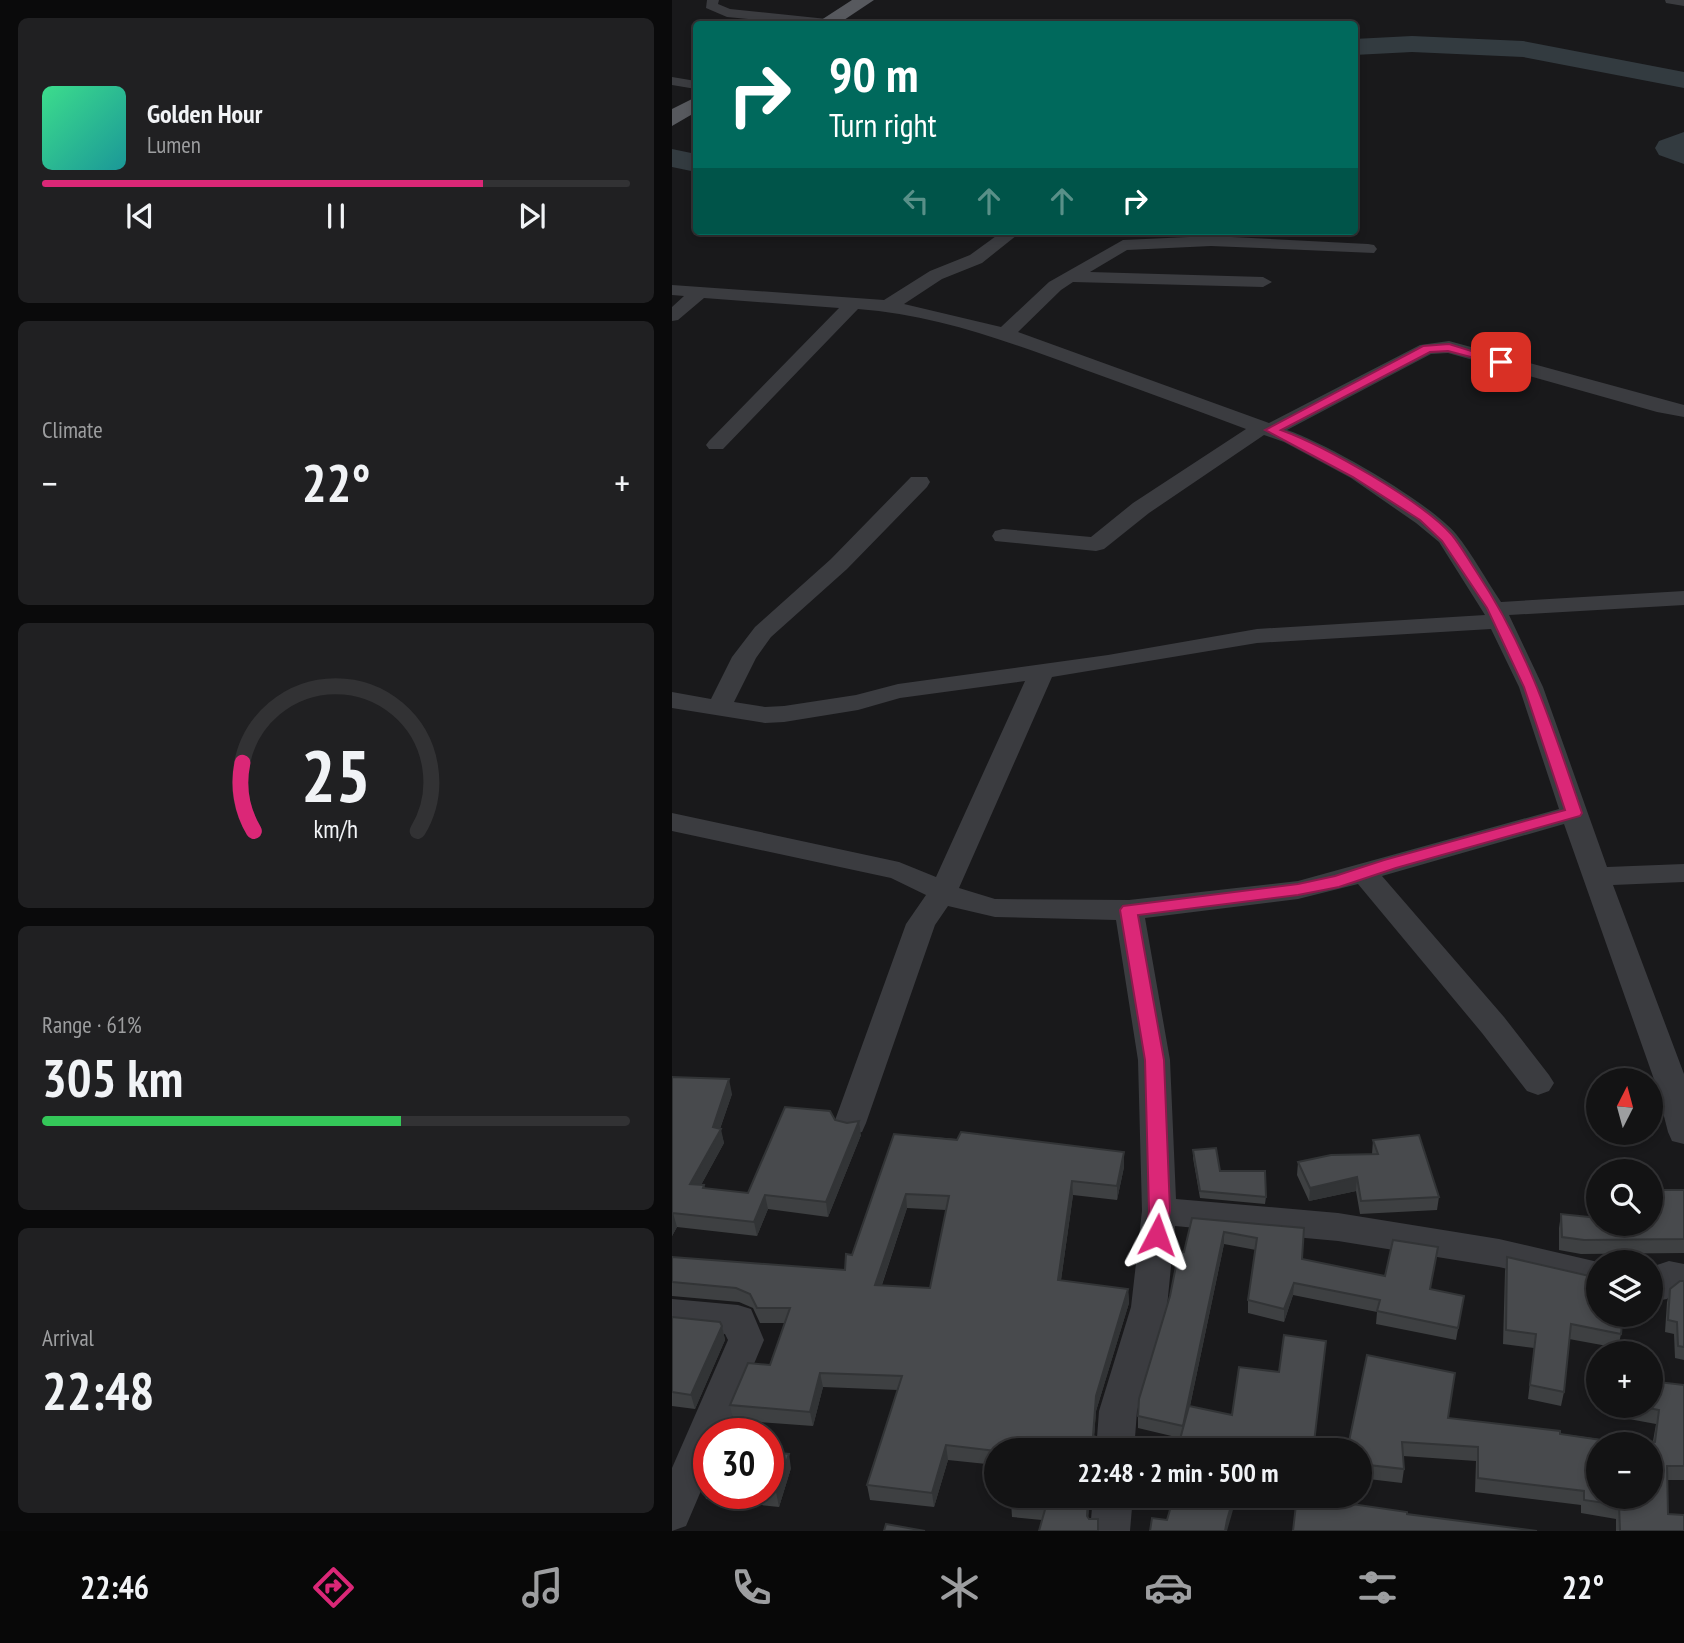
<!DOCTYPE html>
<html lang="en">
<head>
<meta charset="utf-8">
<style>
  body { margin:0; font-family:"PT Sans Narrow",sans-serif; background:#202022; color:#f1f3f6; height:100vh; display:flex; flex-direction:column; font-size:26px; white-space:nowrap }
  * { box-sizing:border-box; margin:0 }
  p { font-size:23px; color:#9d9ea0 }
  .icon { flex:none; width:38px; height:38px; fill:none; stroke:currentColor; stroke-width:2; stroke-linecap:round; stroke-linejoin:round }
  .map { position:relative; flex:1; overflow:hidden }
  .details { display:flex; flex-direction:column; gap:18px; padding:18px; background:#0a0a0b; width:672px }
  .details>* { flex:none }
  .guide { position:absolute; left:21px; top:21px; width:665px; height:214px; border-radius:7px; box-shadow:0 4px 10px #0003,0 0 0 2px #323234; background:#00695c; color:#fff; overflow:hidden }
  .needle { width:46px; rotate:6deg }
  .controls { position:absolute; left:914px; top:1068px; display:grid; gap:14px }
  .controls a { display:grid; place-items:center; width:77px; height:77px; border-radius:50%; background:#131314; box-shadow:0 4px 10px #0003,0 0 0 2px #323234; font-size:35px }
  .speed { position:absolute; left:21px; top:1418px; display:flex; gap:14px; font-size:35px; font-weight:700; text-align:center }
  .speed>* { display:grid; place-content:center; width:91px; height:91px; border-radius:50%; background:#131314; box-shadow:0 4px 10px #0003,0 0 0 2px #323234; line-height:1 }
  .speed .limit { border:10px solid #d22; background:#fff; color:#111 }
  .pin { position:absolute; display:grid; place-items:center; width:60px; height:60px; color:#fff; margin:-30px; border-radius:14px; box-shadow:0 4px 10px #0006 }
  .me { position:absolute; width:77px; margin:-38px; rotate:4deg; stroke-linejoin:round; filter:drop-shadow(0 0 5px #0008) }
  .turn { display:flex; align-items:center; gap:24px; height:147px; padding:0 21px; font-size:32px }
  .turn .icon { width:91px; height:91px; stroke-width:2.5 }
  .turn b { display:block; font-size:49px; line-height:60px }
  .lanes { display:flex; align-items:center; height:66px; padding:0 21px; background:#0003; justify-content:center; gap:35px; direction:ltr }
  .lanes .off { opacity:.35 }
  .big { font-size:52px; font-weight:700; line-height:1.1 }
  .details .widget { flex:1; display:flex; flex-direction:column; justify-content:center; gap:10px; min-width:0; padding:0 24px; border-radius:10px; background:#202022 }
  .details .dial { align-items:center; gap:0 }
  .dial svg { height:182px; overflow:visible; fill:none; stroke:#323234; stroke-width:7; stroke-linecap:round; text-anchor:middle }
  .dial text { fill:#f1f3f6; stroke:none }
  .song { display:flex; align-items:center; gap:21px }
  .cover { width:84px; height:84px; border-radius:10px; background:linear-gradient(135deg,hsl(150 70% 55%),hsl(180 70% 35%)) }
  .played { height:7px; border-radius:4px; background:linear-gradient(90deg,#db2777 75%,#323234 75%) }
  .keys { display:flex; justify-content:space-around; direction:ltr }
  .heat { display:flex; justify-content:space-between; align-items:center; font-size:38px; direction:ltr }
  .charge { height:10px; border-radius:5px; background:linear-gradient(90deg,#34c759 61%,#323234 0) }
  .trip { position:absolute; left:312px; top:1438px; width:388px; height:70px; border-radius:35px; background:#131314; box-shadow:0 4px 10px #0003,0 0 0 2px #323234; font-weight:700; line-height:70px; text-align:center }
  .dock { display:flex; height:112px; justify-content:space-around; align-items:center; background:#080808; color:#9d9ea0 }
  .dock .icon { width:49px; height:49px }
  .dock .selected { color:#db2777 }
  .dock b { font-size:32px; color:#f1f3f6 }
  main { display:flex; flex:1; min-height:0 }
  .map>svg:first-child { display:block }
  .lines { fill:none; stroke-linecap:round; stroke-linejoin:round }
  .river { fill:#333b40; fill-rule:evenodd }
  .street { fill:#3b3c40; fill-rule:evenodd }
  .primary { fill:#57595e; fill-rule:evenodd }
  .wall { fill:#3e4042; fill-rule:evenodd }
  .shaded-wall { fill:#323436 }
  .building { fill:#484a4d; stroke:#323436; stroke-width:2; fill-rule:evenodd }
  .route { fill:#db2777; stroke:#8e194d; stroke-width:2 }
</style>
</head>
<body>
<main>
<section class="details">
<div class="widget">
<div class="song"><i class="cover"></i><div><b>Golden Hour</b><p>Lumen</p></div></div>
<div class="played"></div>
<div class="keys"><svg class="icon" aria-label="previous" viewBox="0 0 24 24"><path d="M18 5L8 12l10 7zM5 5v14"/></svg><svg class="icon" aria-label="pause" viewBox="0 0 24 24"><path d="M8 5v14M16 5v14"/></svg><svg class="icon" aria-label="next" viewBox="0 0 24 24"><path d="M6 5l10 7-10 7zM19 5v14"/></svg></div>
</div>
<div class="widget"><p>Climate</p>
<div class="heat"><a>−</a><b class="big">22°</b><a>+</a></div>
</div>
<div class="widget dial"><svg viewBox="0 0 100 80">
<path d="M14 69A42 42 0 1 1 86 69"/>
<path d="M14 69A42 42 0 0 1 9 39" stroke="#db2777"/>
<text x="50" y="56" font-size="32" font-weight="700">25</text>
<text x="50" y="72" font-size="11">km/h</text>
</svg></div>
<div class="widget"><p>Range · 61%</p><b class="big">305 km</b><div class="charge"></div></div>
<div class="widget"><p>Arrival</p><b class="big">22:48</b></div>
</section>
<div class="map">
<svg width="1012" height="1531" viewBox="0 0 1012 1531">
  <rect width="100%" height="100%" fill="#19191b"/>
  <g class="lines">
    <path class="river" d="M 740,36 L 851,41 L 1012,72 L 1012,88 L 851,57 L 740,52 L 682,55 L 682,39 Z
      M 1012,132 L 1012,164 L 987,155 L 983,148 L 987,141 Z
      M 0,149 L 24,154 L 24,172 L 0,167 Z"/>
    <path class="street" d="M 35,0 L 47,0 L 46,4 L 58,9 L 155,19 L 162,23 L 131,24 L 55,17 L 34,8 Z
      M 993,0 L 1012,0 L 1012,6 L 994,3 Z
      M 0,77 L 24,81 L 24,89 L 0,85 Z
      M 331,231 L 350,231 L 310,263 L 270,279 L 232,304 L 329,327 L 377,282 L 451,240 L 539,236 L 696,244 L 702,245 L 705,249 L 702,253 L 539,246 L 455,250 L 418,272 L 591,277 L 600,282 L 591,287 L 401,282 L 389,290 L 346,332 L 597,423 L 748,345 L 777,341 L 1012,405 L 1012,417 L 985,412 L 776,353 L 759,354 L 615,430 C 656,444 757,502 784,534 C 801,555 814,580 829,602 L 1012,591 L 1012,605 L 837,615 L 871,687 L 935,867 L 1012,864 L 1012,882 L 941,885 L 1012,1074 L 1012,1144 L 1000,1141 L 996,1132 L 984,1085 L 892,824 L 710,876 L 832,1017 L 877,1075 L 882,1083 L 877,1091 L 866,1095 L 855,1091 L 810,1033 L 686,884 L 626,899 L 473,918 L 498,1060 L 504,1199 L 666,1213 L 827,1239 L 926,1262 L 926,1290 L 827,1267 L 666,1241 L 503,1226 L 495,1307 L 465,1411 L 462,1451 L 424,1451 L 427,1411 L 459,1307 L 470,1211 L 466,1060 L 444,920 L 323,917 L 276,906 L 263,925 L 194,1123 L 190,1132 L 178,1135 L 166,1132 L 162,1123 L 234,924 L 254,895 L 219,878 L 0,831 L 0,813 L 227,862 L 264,877 L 353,681 L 228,698 L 186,710 L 112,722 L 93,723 L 0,708 L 0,692 L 39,699 L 60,657 L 83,627 L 159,559 L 239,477 L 255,477 L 258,482 L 255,487 L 175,569 L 99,637 L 84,658 L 62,702 L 93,707 L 112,706 L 184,695 L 226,684 L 436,655 L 585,629 L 813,615 L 767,542 L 744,523 L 679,478 L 612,442 L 592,435 L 477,513 L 432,549 L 424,551 L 323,541 L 320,536 L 323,531 L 331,529 L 419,537 L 461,503 L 574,429 C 519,408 463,388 408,368 C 335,341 264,315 186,309 L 51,449 L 37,449 L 34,445 L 37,441 L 167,308 L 32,298 L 6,320 L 0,321 L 0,307 L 12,296 L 0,295 L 0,285 L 212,300 L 258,271 L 298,255 ZM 819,629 L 847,687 L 887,809 L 626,881 L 457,900 L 323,899 L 287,888 L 380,677 L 585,643 Z
      M 997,1261 L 1012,1264 L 1012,1292 L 1004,1291 L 995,1299 L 978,1302 L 978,1271 L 985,1265 Z
      M 0,1299 L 66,1305 L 79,1309 L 92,1340 L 53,1433 L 37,1433 L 37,1472 L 14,1526 L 0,1531 L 0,1468 L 56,1340 L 53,1334 L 0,1329 Z
      M 421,1496 L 461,1496 L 458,1531 L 418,1531 Z"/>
    <path class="primary" d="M 180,0 L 202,0 L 166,24 L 143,24 Z
      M 24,97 L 24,112 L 0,126 L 0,109 Z"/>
  </g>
  <path class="wall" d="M 0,1077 L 60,1094 L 48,1129 L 52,1143 L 29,1185 L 32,1185 L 33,1189 L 76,1193 L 163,1120 L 189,1135 L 156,1217 L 96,1209 L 85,1236 L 5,1227 L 0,1236 Z
    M 222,1134 L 452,1152 L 452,1167 L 445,1200 L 401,1195 L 389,1280 L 456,1289 L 457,1303 L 424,1411 L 422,1437 L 430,1439 L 430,1451 L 324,1451 L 324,1465 L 276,1460 L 262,1507 L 198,1500 L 195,1485 L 226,1390 L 151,1387 L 141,1426 L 61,1420 L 58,1405 L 98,1365 L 113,1323 L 88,1323 L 81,1308 L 67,1302 L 0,1296 L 0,1257 L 173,1270 L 180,1255 ZM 235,1208 L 274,1210 L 258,1288 L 210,1285 Z
    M 701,1140 L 767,1197 L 765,1210 L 688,1214 L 684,1191 L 637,1201 L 625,1175 L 626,1162 L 700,1154 Z
    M 521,1150 L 548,1171 L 594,1197 L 593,1204 L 528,1198 L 521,1158 Z
    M 1012,1190 L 1012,1253 L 909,1254 L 887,1250 L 887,1228 L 889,1214 L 978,1223 Z
    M 520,1218 L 632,1228 L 630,1259 L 713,1276 L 764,1260 L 758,1289 L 792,1296 L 784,1340 L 704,1324 L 705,1312 L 621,1295 L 612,1322 L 576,1313 L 576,1300 L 584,1250 L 552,1244 L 518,1406 L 560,1415 L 607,1372 L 653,1354 L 641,1451 L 507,1451 L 508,1438 L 466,1428 L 466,1416 L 512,1252 Z
    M 835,1257 L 949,1334 L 946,1348 L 897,1339 L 892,1392 L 889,1406 L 856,1399 L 862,1348 L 831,1344 L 833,1271 Z
    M 1012,1281 L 1012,1360 L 1003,1358 L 1002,1334 L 993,1332 L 995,1302 L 998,1289 Z
    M 0,1317 L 50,1326 L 53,1340 L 23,1409 L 0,1406 Z
    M 1012,1385 L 1012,1480 L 995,1480 L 996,1514 L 1012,1531 L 944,1531 L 944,1519 L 909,1513 L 909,1505 L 803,1492 L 804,1461 L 731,1456 L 732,1469 L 730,1483 L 688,1478 L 688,1451 L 776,1418 L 949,1442 L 950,1438 L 981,1441 L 984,1424 L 946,1417 L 945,1405 L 978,1405 Z
    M 96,1452 L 119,1468 L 107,1507 L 34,1499 L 30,1484 L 37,1464 L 37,1493 L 96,1493 Z
    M 340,1496 L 418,1496 L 416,1518 L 426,1519 L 427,1531 L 367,1531 L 370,1520 L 340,1517 L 339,1502 Z"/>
  <path class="shaded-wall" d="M 57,1079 L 60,1094 L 46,1134 L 49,1129 L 52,1143 L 22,1198 L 18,1184 L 41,1127 Z
    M 187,1121 L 189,1135 L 156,1217 L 154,1202 Z
    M 452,1152 L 452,1167 L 445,1200 L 445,1186 Z
    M 685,1177 L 684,1191 L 637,1201 L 638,1188 Z
    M 400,1181 L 401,1195 L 387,1294 L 386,1280 Z
    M 234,1194 L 235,1208 L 205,1299 L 203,1285 Z
    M 93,1195 L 96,1209 L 85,1236 L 82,1222 Z
    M 1,1213 L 5,1227 L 0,1236 L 0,1215 Z
    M 552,1232 L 552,1244 L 511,1439 L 511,1426 Z
    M 622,1283 L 621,1295 L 612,1322 L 612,1309 Z
    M 456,1289 L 457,1303 L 424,1411 L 421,1451 L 421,1436 L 424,1396 Z
    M 50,1326 L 53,1340 L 23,1409 L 19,1395 Z
    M 148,1373 L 151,1387 L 141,1426 L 138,1412 Z
    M 274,1445 L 276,1460 L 262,1507 L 260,1493 Z
    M 117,1454 L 119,1468 L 107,1507 L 104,1492 Z
    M 416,1496 L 418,1496 L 415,1531 L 415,1516 Z
    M 562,1496 L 565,1496 L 555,1531 L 553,1531 L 555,1520 Z"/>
  <path class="building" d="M 0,1077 L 57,1079 L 41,1127 L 49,1129 L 18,1184 L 32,1185 L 31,1188 L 76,1193 L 113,1107 L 158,1111 L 163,1120 L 175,1123 L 187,1121 L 154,1202 L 93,1195 L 82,1222 L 1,1213 L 0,1215 Z
    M 289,1132 L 452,1152 L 445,1186 L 400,1181 L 386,1280 L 456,1289 L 424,1396 L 421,1436 L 430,1439 L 428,1451 L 324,1451 L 274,1445 L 260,1493 L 195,1485 L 230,1376 L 148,1373 L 138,1412 L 58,1405 L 76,1363 L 98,1365 L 118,1308 L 85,1308 L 78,1294 L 64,1288 L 0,1282 L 0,1257 L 173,1270 L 174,1254 L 180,1255 L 222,1134 L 285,1140 ZM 234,1194 L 277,1196 L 258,1288 L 203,1285 Z
    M 747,1135 L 767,1197 L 689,1201 L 685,1177 L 638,1188 L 626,1162 L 659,1155 L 706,1154 L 701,1140 Z
    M 544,1148 L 548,1171 L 593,1171 L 594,1197 L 528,1191 L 521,1150 Z
    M 978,1190 L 1012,1190 L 1012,1239 L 912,1240 L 890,1237 L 889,1214 L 926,1218 L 926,1223 L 978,1223 Z
    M 520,1218 L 632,1228 L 630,1259 L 713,1276 L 721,1240 L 766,1247 L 758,1289 L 792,1296 L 786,1328 L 705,1311 L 708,1300 L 622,1283 L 612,1309 L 576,1300 L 585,1238 L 552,1232 L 511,1426 L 466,1416 L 467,1399 L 498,1296 L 507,1251 L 512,1252 Z
    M 931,1256 L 954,1260 L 954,1262 L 931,1262 Z
    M 835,1257 L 926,1278 L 926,1314 L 951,1314 L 949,1334 L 899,1324 L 892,1392 L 858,1385 L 864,1334 L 834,1330 Z
    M 1008,1281 L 1012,1281 L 1012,1347 L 1006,1346 L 1005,1322 L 996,1320 L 998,1289 Z
    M 0,1317 L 48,1322 L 50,1326 L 19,1395 L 0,1392 Z
    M 612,1335 L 654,1341 L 641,1451 L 516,1451 L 518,1445 L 507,1443 L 517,1406 L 560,1415 L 567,1367 L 607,1372 Z
    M 695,1355 L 783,1373 L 776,1418 L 888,1431 L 888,1434 L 950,1443 L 950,1438 L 983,1442 L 987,1410 L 961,1405 L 978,1405 L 978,1381 L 1012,1385 L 1012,1466 L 995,1466 L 996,1514 L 1012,1515 L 1012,1531 L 948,1531 L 947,1505 L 912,1500 L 912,1491 L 806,1478 L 806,1447 L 730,1442 L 732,1469 L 688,1464 L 688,1451 L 675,1451 ZM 926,1444 L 978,1444 L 978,1496 L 926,1496 Z
    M 96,1452 L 117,1454 L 104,1492 L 96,1491 Z
    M 37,1464 L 37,1485 L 30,1484 Z
    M 340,1496 L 416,1496 L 415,1516 L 417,1519 L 426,1519 L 426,1531 L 367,1531 L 374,1506 L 339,1502 Z
    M 502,1496 L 562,1496 L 555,1520 L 553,1531 L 478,1531 L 480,1518 L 495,1520 Z
    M 625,1496 L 735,1512 L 735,1514 L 865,1531 L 621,1531 Z
    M 214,1524 L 253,1531 L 212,1531 Z"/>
  <path class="route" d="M 777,344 L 835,362 L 829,365 L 776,351 L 758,352 L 609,430 C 653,446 750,501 780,535 C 789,546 796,559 804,571 C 856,649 880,725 910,813 L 908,816 L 724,868 L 667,887 L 626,895 L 466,915 L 492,1060 L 498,1211 L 492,1241 L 485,1243 L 478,1241 L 474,1235 L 477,1211 L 473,1060 L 448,910 L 451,906 L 626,884 L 663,876 L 712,860 L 893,810 L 852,687 L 815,608 L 770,541 L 748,520 L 681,477 L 593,430 L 751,346 Z"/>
</svg>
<div class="controls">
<a><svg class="needle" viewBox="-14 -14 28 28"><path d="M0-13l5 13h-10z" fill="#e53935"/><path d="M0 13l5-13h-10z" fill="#9d9ea0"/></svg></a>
<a><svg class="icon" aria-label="search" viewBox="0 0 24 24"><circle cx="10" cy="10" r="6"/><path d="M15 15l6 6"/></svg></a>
<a><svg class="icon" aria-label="layers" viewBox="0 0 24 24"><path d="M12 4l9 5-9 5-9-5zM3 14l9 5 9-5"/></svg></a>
<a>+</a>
<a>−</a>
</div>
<div class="speed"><div class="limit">30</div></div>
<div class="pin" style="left:829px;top:362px;background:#d93025"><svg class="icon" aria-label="arrive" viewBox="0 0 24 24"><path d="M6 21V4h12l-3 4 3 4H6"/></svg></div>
<svg class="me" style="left:485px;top:1235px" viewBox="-20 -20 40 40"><path d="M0-17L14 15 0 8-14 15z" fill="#db2777" stroke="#fff" stroke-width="4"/></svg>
<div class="trip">22:48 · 2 min · 500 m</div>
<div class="guide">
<div class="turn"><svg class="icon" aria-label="right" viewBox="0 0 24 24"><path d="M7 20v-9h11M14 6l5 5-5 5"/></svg><div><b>90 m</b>Turn right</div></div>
<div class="lanes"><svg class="icon off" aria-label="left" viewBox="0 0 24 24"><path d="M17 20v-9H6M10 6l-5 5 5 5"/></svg><svg class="icon off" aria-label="ahead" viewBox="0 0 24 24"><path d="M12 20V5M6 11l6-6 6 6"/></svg><svg class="icon off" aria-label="ahead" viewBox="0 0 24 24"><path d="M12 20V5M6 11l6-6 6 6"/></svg><svg class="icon" aria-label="right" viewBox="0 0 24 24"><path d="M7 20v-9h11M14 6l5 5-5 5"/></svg></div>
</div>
</div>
</main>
<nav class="dock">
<b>22:46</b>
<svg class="icon selected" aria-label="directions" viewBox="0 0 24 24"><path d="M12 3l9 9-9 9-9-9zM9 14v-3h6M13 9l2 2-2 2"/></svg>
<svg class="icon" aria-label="music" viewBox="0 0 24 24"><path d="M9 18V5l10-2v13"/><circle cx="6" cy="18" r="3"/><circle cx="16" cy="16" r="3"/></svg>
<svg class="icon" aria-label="phone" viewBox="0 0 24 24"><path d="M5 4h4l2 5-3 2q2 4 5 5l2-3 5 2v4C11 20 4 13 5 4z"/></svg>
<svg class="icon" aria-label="climate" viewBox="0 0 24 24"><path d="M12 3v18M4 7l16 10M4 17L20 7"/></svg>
<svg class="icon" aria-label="car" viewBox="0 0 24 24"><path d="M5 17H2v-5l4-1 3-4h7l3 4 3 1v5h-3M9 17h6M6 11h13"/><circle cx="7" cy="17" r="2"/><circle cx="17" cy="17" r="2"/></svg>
<svg class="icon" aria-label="filters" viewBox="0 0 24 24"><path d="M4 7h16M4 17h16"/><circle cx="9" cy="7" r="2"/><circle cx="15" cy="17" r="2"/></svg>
<b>22°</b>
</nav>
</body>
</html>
